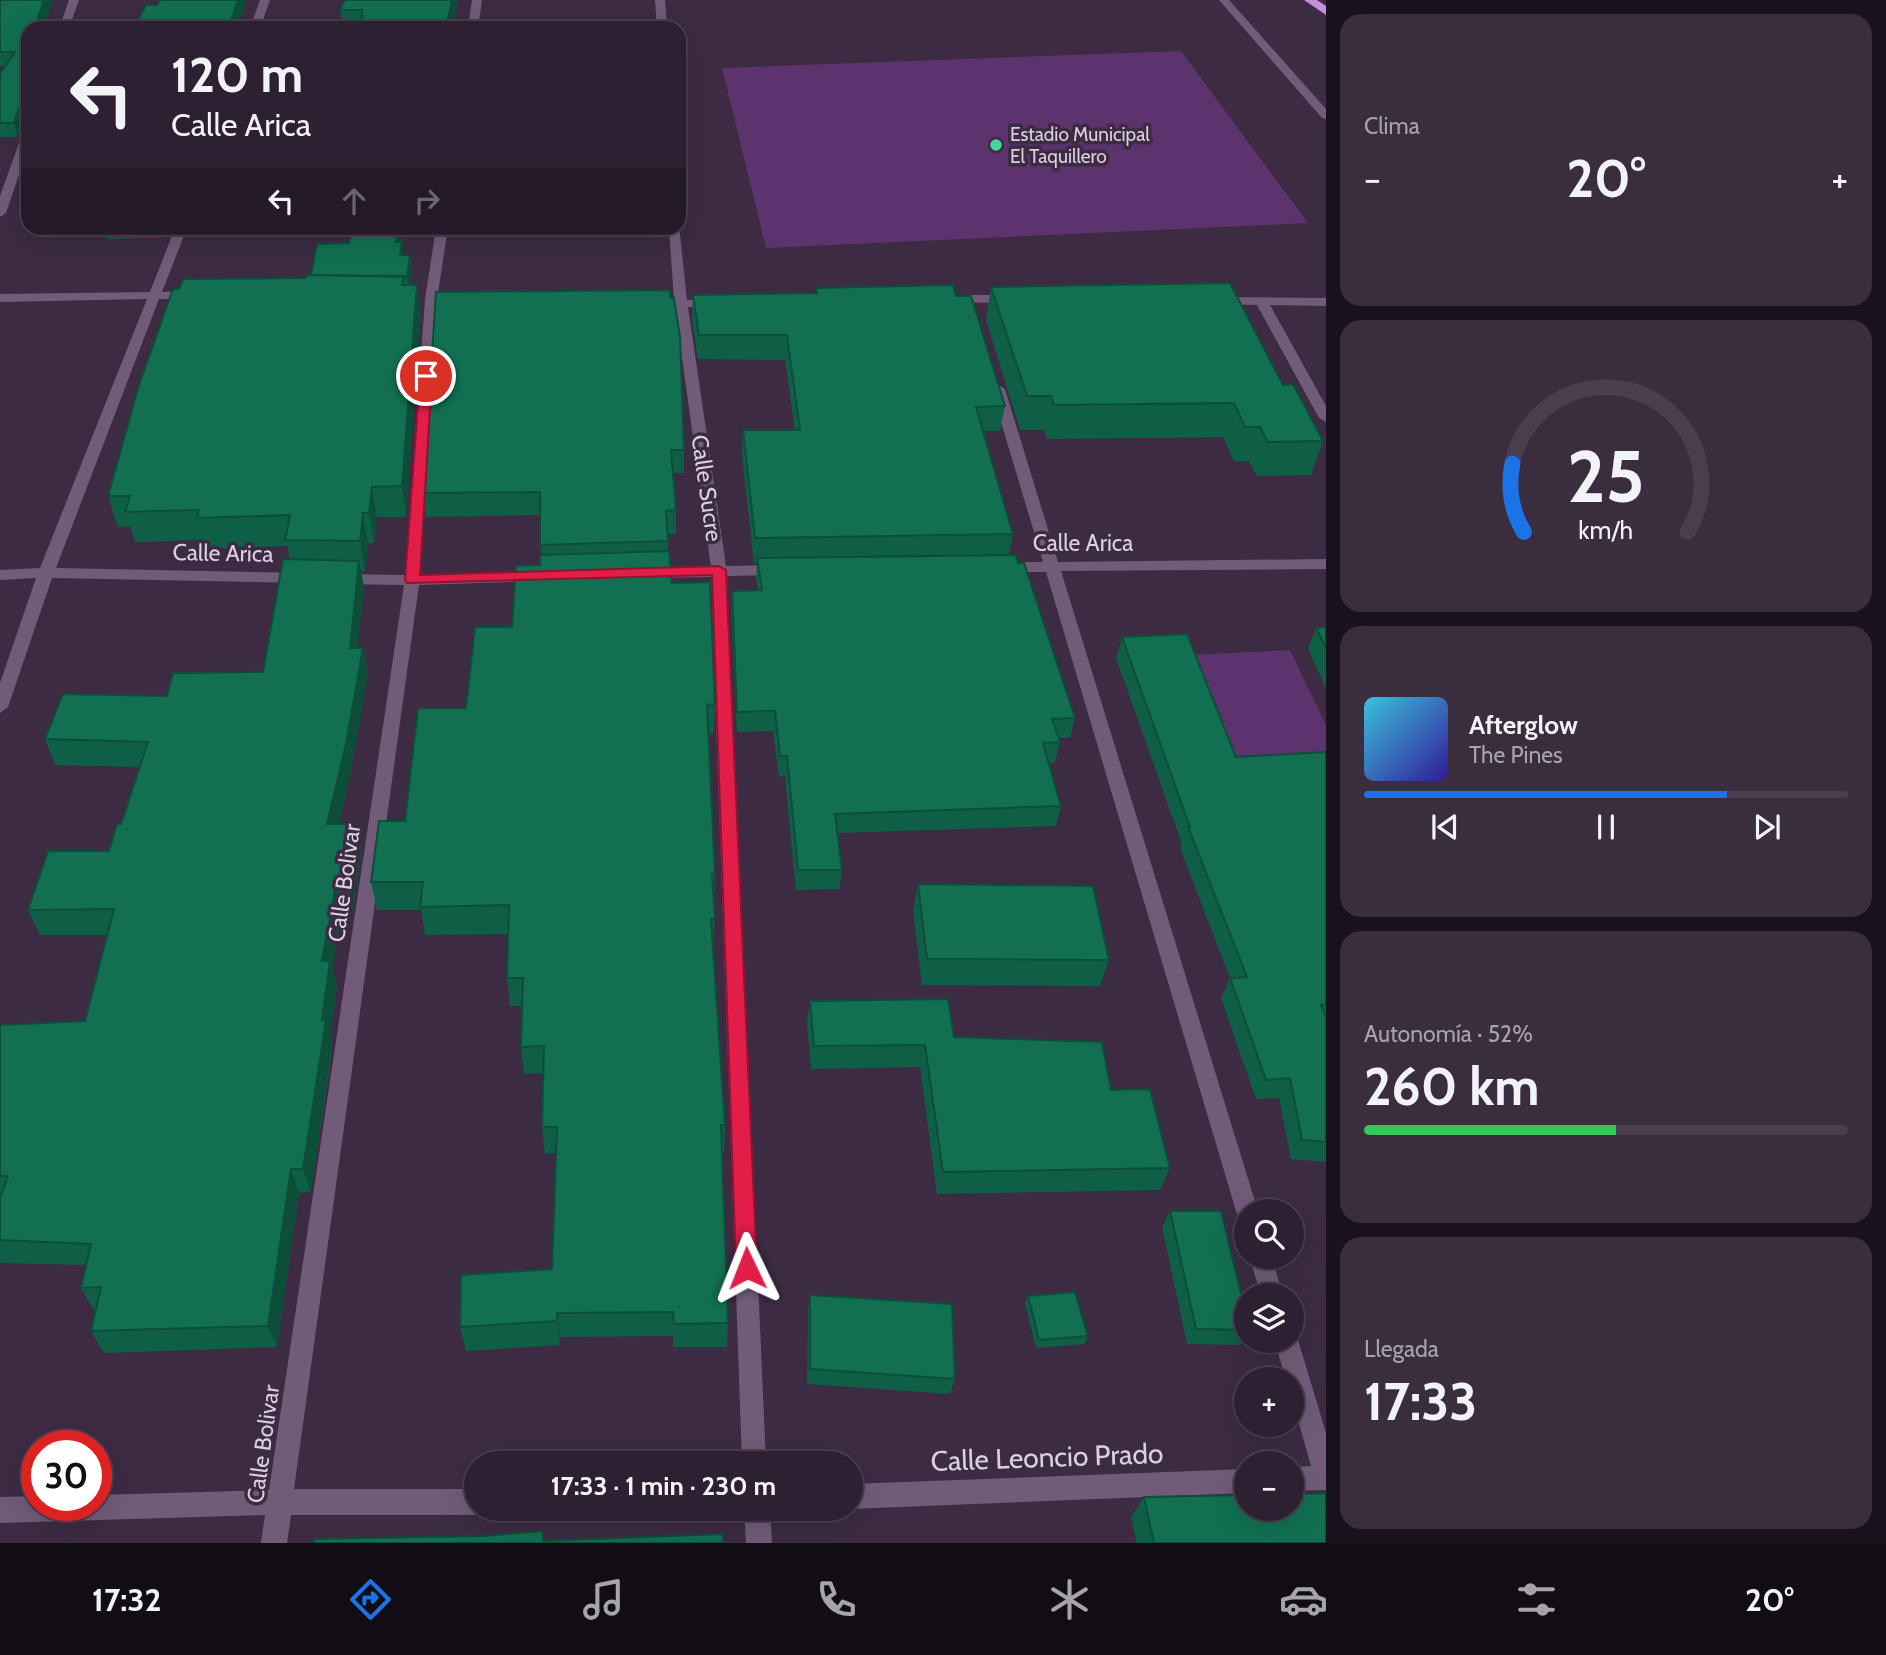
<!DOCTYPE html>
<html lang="es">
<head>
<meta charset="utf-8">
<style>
  body { margin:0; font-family:Cabin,sans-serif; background:#392d3e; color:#f1f3f6; height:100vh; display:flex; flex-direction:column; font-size:26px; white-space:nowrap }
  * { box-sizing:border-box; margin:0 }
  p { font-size:23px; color:#a7a3ac }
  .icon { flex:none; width:38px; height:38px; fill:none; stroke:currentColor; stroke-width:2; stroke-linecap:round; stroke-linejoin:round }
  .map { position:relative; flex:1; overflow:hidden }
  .side { display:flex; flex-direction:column; gap:14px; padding:14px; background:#19121c; width:560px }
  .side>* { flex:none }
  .hud { position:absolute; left:21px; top:21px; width:665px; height:214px; border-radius:21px; box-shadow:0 7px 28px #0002,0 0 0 2px #483e4d; background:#2d2032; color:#f1f3f6; overflow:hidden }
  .buttons { position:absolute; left:1234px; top:1199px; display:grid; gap:14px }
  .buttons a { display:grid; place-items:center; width:70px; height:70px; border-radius:50%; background:#2d2032; box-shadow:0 7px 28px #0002,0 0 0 2px #483e4d; font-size:35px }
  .speed { position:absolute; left:21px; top:1430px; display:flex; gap:14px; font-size:35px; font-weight:700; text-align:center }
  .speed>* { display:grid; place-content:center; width:91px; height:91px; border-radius:50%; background:#2d2032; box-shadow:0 7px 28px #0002,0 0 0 2px #483e4d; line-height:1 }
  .speed .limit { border:10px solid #d22; background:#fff; color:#111 }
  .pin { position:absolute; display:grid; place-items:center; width:60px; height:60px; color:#fff; margin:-30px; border:4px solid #fff; border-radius:50%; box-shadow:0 2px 7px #0007 }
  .me { position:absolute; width:77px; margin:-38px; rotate:358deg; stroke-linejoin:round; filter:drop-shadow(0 0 5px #0008) }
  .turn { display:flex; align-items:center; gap:24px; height:147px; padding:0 35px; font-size:32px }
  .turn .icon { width:91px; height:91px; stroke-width:2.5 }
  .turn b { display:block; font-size:49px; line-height:60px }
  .lanes { display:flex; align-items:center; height:66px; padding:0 35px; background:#0003; justify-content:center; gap:35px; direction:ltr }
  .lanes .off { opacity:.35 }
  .big { font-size:52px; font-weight:800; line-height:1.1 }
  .side .card { flex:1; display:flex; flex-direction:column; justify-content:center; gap:10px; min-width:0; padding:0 24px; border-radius:21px; background:#392d3e }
  .side .dial { align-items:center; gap:0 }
  .dial svg { height:182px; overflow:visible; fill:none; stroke:#483e4d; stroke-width:7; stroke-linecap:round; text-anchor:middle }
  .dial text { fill:#f1f3f6; stroke:none }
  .song { display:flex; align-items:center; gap:21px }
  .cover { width:84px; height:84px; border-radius:10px; background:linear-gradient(135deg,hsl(190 70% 55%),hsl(250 70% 35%)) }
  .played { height:7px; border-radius:4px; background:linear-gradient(90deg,#1a73e8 75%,#483e4d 75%) }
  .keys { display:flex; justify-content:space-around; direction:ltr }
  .heat { display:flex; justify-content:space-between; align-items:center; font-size:38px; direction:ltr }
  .charge { height:10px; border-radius:5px; background:linear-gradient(90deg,#34c759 52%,#483e4d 0) }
  .trip { position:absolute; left:464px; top:1451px; width:399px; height:70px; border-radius:35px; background:#2d2032; box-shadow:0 7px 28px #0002,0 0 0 2px #483e4d; font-weight:800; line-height:70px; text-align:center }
  .menu { display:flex; height:112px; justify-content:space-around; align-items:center; background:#120d14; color:#a7a3ac }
  .menu .icon { width:49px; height:49px }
  .menu .selected { color:#1a73e8 }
  .menu b { font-size:32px; color:#f1f3f6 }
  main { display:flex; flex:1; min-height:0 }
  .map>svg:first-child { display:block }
  .green { fill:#5c336c }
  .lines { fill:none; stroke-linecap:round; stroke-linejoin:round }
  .minor { fill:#715b79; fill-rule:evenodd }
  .highway { fill:#c58fda; fill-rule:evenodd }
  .wall { fill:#0f5f46 }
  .shaded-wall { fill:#0d4e39 }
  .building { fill:#126f51; stroke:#0d4e39; stroke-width:2 }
  .route { fill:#e11d48; stroke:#92132f; stroke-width:2 }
  .poi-dot { fill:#43d4a0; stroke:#3c2b43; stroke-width:2.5 }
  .labels { text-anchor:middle; stroke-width:7; stroke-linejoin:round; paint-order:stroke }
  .far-poi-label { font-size:19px; fill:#dbd0e0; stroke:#3c2b43; text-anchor:start }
  .street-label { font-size:23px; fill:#dbd0e0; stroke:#3c2b43 }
  .near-street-label { font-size:28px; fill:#dbd0e0; stroke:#3c2b43 }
</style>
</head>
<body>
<main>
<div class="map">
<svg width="1326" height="1543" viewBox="0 0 1326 1543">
  <rect width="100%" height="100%" fill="#3c2b43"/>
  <path class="green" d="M 1181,51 L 1308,223 L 766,248 L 722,68 Z
    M 1290,650 L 1326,725 L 1326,762 L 1237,766 L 1190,655 Z"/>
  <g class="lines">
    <path class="minor" d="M 69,0 L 79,0 L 69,28 L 59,28 Z
      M 260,0 L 270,0 L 260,28 L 250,28 Z
      M 472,0 L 482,0 L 478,28 L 468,28 Z
      M 655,0 L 665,0 L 667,28 L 657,28 Z
      M 1219,0 L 1229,0 L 1326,109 L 1326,119 L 1322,118 Z
      M 28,129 L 28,148 L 6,213 L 0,217 L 0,196 L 23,132 Z
      M 679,225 L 687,300 L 717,299 L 723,303 L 717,307 L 688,307 L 726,566 L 780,565 L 788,570 L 780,575 L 727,576 L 766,1463 L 742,1463 L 711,577 L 647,578 L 639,573 L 647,568 L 711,567 L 675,307 L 654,308 L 648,304 L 654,300 L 674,300 L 669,228 Z
      M 175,228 L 187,228 L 162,292 L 192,291 L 198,295 L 192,299 L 159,299 L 56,568 L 304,573 L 312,578 L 304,583 L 52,578 L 8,707 L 0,713 L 0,683 L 36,578 L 0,580 L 0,570 L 40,568 L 147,299 L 0,302 L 0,294 L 150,292 Z
      M 436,228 L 448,228 L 437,299 L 420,575 L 539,571 L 547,576 L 539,581 L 419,585 L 294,1489 L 476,1489 L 476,1508 L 486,1508 L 476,1515 L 291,1515 L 287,1543 L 261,1543 L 265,1515 L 0,1523 L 0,1497 L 37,1496 L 37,1505 L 96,1505 L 96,1495 L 269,1490 L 404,585 L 339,584 L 331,579 L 339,574 L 405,575 L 425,299 Z
      M 948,295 L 1011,295 L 1017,299 L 1011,303 L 944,302 L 944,296 Z
      M 1218,297 L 1326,298 L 1326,306 L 1270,305 L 1326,406 L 1326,422 L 1319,418 L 1257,305 L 1214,304 L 1212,301 Z
      M 998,385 L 1005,389 L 1058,562 L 1326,559 L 1326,569 L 1061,571 L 1258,1211 L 1246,1211 L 1246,1221 L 1239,1218 L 1236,1211 L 1046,572 L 1001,572 L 993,567 L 1001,562 L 1043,562 L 991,389 Z
      M 1249,1256 L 1271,1256 L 1283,1295 L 1261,1295 Z
      M 1292,1331 L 1298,1340 L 1326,1433 L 1326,1490 L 1292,1491 L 1292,1467 L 1311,1466 L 1292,1399 L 1292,1379 L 1286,1379 L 1274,1340 L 1292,1340 Z
      M 1246,1469 L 1246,1493 L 850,1509 L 848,1508 L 850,1508 L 850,1484 Z
      M 744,1508 L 770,1508 L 772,1543 L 746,1543 Z"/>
    <path class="highway" d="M 1304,0 L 1317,0 L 1326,6 L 1326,15 Z"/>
  </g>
  <path class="wall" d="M 0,0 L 53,0 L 45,21 L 18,137 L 0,137 L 0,74 L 5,66 L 0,66 Z
    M 458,0 L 452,28 L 343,28 L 340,10 Z
    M 103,228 L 173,228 L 169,237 L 107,239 Z
    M 184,228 L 260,228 L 256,237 L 186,237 Z
    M 404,228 L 401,242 L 403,255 L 412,271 L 410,285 L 417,285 L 421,314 L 406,517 L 377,517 L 374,543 L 368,543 L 365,572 L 361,571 L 364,587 L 357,648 L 363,648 L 368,674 L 351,770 L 339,824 L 356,824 L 362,850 L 353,911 L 342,911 L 332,968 L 337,986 L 330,1036 L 332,1044 L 330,1066 L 311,1192 L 299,1193 L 277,1347 L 104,1353 L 91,1331 L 96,1310 L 94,1310 L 81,1288 L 86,1265 L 1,1263 L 0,1261 L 0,1025 L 85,1021 L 107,935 L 40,935 L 28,910 L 109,851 L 121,824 L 140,767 L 55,765 L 45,739 L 167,696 L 263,672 L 290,559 L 287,546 L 205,549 L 203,540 L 135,542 L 130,526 L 118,527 L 108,496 L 306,278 L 311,275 L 349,243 Z
    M 991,287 L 1283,385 L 1323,441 L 1311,475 L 1257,476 L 1249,461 L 1234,461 L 1223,437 L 1047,439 L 1044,430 L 1020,430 L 986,320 Z
    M 816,288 L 956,296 L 1005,406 L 1000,431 L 983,431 L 1013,534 L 1009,555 L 1018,563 L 1075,718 L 1070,738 L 1059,738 L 1060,742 L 1055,762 L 1048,763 L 1061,806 L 1056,826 L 837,833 L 842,870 L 839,889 L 796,890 L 785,776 L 779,777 L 773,731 L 737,732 L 731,611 L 732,591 L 758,590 L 756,578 L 757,563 L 754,563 L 742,455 L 743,430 L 795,430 L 785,360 L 698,359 L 692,320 L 693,295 L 816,293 Z
    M 436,292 L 684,450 L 684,473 L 673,473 L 676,510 L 676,534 L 668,534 L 668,551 L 672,583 L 715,704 L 714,733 L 708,734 L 715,874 L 714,903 L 715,919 L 713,948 L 725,1125 L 724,1152 L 722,1152 L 728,1323 L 727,1347 L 673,1347 L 673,1336 L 560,1337 L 560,1345 L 466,1351 L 460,1327 L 552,1269 L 556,1153 L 545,1154 L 542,1127 L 544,1073 L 524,1074 L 521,1047 L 522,1006 L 510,1006 L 507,978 L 508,934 L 425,935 L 421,910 L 377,910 L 371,882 L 466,708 L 512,627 L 540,565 L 541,555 L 540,515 L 426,517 L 423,493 Z
    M 1326,627 L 1326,688 L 1308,649 L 1316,628 Z
    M 1122,637 L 1236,757 L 1326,752 L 1326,1162 L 1291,1159 L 1279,1098 L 1256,1099 L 1221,998 L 1230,978 L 1180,848 L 1182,844 L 1116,658 Z
    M 918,884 L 1109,960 L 1100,986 L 922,985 L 913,911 Z
    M 810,1001 L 954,1037 L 1111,1090 L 1170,1168 L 1160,1190 L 937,1194 L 920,1067 L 811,1069 L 807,1024 Z
    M 1170,1211 L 1246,1314 L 1246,1336 L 1240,1345 L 1187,1344 L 1162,1227 Z
    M 810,1295 L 955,1379 L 950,1394 L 807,1384 L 808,1311 Z
    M 1028,1296 L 1088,1336 L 1084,1344 L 1036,1348 L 1025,1304 Z
    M 1144,1497 L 1326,1543 L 1137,1543 L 1131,1517 Z"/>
  <path class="shaded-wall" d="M 44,0 L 53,0 L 43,28 L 38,18 Z
    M 238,0 L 244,0 L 245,7 L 237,28 L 228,28 Z
    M 452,0 L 458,0 L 452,28 L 446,28 Z
    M 28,80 L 28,107 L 18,137 L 14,123 Z
    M 166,228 L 173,228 L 169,237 Z
    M 254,228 L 260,228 L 256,237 Z
    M 399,228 L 404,228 L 398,258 L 396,242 Z
    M 402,242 L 404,258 L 400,255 Z
    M 410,255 L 412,271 L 409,293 L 407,277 Z
    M 417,285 L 421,314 L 406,517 L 402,486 Z
    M 372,487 L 377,517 L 374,543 L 369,513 Z
    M 363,513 L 368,543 L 365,572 L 360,541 Z
    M 359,561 L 364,587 L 355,674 L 350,648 Z
    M 363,648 L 368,674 L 351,770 L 333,850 L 327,824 Z
    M 356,824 L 362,850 L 353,911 L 347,885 Z
    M 336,885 L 342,911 L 332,968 L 337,986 L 330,1036 L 332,1044 L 311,1192 L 303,1169 L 322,1020 L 322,961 Z
    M 291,1169 L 299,1193 L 277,1347 L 268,1326 Z
    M 557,1313 L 560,1337 L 560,1345 L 557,1321 Z"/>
  <path class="building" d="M 0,0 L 44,0 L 38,18 L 47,22 L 45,28 L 28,28 L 28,80 L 14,123 L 0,123 L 0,74 L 15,52 L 0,52 Z
    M 160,0 L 238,0 L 228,28 L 134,28 L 146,5 L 157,5 Z
    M 345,0 L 452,0 L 446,28 L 362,28 L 362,10 L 340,10 Z
    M 353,228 L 399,228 L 396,242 L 402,242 L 400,255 L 410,255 L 407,277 L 311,275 L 317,244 L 349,243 Z
    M 306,275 L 404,276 L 402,285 L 417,285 L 402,486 L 372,487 L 369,513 L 363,513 L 360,541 L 285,540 L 290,515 L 197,518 L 199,510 L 125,512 L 130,496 L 108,496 L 139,385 L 173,289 L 179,289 L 183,279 L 306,278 Z
    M 1230,283 L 1283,385 L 1293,384 L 1323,441 L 1268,442 L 1260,427 L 1245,427 L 1234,403 L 1054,405 L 1051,396 L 1027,396 L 991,287 Z
    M 953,285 L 956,296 L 971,296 L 1005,406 L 976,407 L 1013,534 L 755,538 L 743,430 L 800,430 L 787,335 L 699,335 L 693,295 L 817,293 L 816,288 Z
    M 670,290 L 670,298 L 674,298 L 680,337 L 684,450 L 671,450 L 676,510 L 666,511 L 668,541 L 540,545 L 540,492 L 423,493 L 436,292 Z
    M 669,551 L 672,583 L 710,582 L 715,704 L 707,705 L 715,874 L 712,874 L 715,919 L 711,919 L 725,1125 L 721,1125 L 728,1323 L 674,1324 L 673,1312 L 557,1313 L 557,1321 L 460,1327 L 461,1275 L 552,1269 L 557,1127 L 542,1127 L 544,1046 L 521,1047 L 523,978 L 507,978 L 509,905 L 420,907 L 423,882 L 371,882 L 379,821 L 405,821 L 418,708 L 466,708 L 475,627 L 512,627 L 516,566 L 540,565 L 540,555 Z
    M 1016,555 L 1018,563 L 1024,563 L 1075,718 L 1052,719 L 1060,742 L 1043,743 L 1061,806 L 835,814 L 842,870 L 798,870 L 787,756 L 780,756 L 775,711 L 737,712 L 732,591 L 762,590 L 757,558 Z
    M 283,559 L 359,561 L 350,648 L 363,648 L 346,744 L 327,824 L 356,824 L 347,885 L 336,885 L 322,961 L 330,961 L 322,1020 L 326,1019 L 323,1041 L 303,1169 L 291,1169 L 268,1326 L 91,1331 L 101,1287 L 81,1288 L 91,1244 L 0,1240 L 0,1198 L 8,1176 L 0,1176 L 0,1025 L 85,1021 L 114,909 L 28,910 L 48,851 L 109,851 L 117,824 L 121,824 L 148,742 L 45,739 L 63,694 L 167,696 L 173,673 L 263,672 Z
    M 1326,627 L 1326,648 L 1316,628 Z
    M 1187,634 L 1236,757 L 1326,752 L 1326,1005 L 1321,1005 L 1326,1018 L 1326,1142 L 1302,1140 L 1290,1078 L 1266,1080 L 1230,978 L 1247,977 L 1188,827 L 1190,827 L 1122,637 Z
    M 918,884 L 1093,886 L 1109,960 L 927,959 Z
    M 948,999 L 954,1037 L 1102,1042 L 1111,1090 L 1150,1089 L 1170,1168 L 943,1172 L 925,1045 L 814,1046 L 810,1001 Z
    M 1170,1211 L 1221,1211 L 1246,1314 L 1246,1330 L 1196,1329 Z
    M 1075,1292 L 1088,1336 L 1039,1340 L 1028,1296 Z
    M 810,1295 L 952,1304 L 955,1379 L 810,1369 Z
    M 1326,1493 L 1326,1543 L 1154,1543 L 1144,1497 L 1246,1495 L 1246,1508 L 1292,1508 L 1292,1494 Z
    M 543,1531 L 543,1541 L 723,1534 L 723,1543 L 313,1543 L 314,1539 L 483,1536 Z"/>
  <path class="route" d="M 426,372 L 432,376 L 420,575 L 719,566 L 726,570 L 757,1268 L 754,1275 L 747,1277 L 739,1275 L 736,1268 L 712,575 L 407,583 L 405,580 L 420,376 Z"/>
  <circle class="poi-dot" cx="996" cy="145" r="7"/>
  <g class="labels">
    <g class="far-poi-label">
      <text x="1010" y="141">Estadio Municipal<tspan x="1010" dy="22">El Taquillero</tspan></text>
    </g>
    <g class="street-label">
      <text transform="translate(707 488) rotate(82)" y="8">Calle Sucre</text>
      <text x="1083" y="551">Calle Arica</text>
      <text transform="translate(223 553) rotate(1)" y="8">Calle Arica</text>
      <text transform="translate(344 883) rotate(-82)" y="8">Calle Bolivar</text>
      <text transform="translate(263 1444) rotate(-82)" y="8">Calle Bolivar</text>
    </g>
    <g class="near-street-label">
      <text transform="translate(1047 1457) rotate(-2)" y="10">Calle Leoncio Prado</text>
    </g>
  </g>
</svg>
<div class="buttons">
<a><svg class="icon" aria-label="search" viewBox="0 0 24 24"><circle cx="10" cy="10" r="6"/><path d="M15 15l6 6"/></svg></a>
<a><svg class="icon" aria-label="layers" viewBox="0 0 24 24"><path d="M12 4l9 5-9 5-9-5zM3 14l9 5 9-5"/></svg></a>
<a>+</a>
<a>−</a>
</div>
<div class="speed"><div class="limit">30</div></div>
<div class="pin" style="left:426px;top:376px;background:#d93025"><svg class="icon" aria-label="arrive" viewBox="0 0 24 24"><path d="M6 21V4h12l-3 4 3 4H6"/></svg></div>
<svg class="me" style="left:747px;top:1268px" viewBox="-20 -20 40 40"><path d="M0-17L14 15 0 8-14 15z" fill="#e11d48" stroke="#fff" stroke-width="4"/></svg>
<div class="trip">17:33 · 1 min · 230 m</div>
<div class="hud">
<div class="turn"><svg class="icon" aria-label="left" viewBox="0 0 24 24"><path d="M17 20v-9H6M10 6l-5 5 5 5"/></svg><div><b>120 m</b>Calle Arica</div></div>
<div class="lanes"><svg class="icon" aria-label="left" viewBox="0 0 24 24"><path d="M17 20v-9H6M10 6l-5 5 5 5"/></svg><svg class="icon off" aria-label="ahead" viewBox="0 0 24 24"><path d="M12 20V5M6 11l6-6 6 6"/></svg><svg class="icon off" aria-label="right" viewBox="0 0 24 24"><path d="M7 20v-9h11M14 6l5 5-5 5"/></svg></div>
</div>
</div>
<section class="side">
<div class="card"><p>Clima</p>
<div class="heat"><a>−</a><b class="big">20°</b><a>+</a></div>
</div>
<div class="card dial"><svg viewBox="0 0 100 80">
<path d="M14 69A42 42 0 1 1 86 69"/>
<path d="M14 69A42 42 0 0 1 9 39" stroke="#1a73e8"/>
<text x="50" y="56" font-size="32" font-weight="700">25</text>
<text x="50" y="72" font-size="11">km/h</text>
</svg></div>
<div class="card">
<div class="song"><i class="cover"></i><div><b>Afterglow</b><p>The Pines</p></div></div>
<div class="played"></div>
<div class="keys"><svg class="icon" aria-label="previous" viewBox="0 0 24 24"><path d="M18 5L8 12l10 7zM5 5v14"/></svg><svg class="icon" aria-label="pause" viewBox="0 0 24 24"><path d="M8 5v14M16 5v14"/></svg><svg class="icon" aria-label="next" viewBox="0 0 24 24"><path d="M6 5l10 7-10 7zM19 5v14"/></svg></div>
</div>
<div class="card"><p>Autonomía · 52%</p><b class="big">260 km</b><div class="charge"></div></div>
<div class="card"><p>Llegada</p><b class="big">17:33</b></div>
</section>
</main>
<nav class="menu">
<b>17:32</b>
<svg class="icon selected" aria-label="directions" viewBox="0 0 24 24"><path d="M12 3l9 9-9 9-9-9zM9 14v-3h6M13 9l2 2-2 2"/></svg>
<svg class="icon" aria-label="music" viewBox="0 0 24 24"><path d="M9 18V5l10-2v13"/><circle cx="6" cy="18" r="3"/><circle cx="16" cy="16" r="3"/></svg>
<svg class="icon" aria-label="phone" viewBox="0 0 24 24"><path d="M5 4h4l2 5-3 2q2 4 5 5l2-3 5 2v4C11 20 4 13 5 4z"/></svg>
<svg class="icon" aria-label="climate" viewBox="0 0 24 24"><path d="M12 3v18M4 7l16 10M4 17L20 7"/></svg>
<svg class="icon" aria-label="car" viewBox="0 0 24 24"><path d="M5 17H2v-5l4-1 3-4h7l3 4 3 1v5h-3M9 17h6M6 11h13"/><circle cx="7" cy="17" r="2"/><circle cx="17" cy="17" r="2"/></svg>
<svg class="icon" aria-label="filters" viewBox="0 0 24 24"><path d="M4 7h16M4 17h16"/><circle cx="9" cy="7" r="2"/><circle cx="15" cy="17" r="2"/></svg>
<b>20°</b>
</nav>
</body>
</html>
